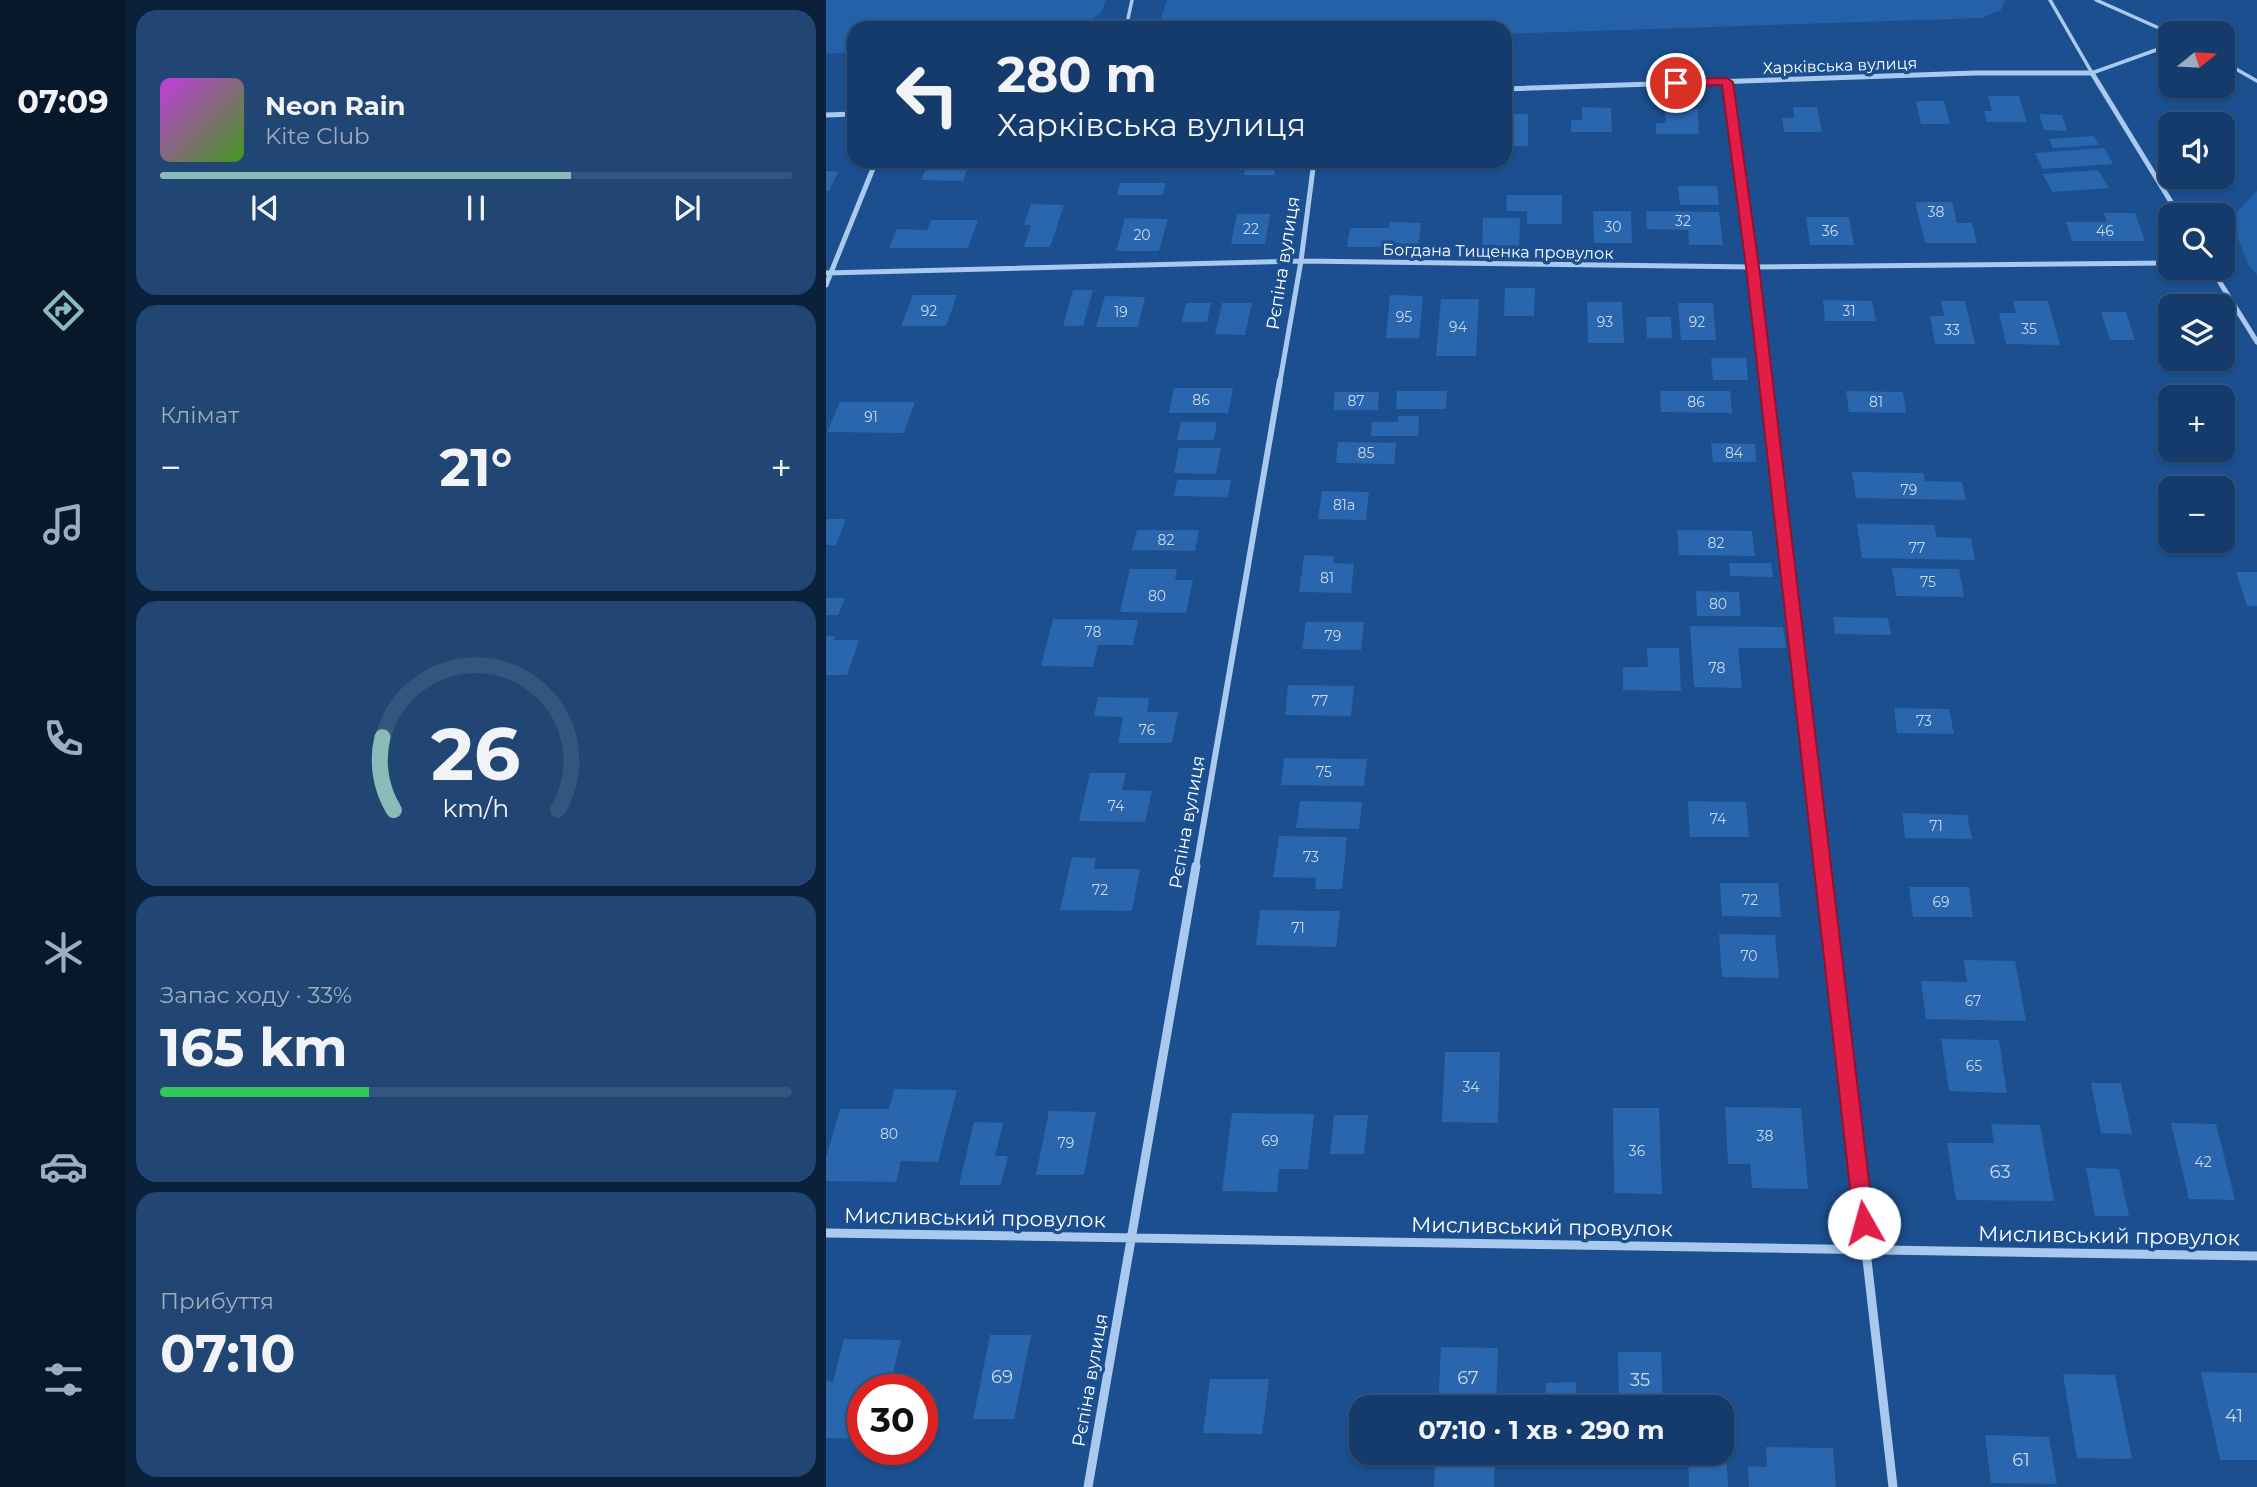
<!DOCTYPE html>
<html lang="uk">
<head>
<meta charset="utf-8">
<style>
  body { margin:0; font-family:Montserrat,sans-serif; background:#214673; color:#f1f3f6; height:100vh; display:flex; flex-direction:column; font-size:26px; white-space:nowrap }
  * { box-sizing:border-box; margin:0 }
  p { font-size:23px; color:#9dadc1 }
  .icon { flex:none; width:38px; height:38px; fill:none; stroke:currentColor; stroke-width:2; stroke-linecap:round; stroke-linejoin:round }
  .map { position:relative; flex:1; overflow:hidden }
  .side { display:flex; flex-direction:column; gap:10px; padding:10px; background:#0b203b; width:700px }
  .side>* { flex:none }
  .hud { position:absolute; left:21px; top:21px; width:665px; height:147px; border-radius:21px; box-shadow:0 2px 5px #0004,0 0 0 2px #33557e; background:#143b6b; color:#f1f3f6; overflow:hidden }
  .needle { width:46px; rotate:72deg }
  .buttons { position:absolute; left:1332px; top:21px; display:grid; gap:14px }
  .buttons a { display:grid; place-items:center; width:77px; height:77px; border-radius:14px; background:#143b6b; box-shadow:0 2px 5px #0004,0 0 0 2px #33557e; font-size:35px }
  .speed { position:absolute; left:21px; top:1374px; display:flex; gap:14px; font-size:35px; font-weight:700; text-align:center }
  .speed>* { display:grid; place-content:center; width:91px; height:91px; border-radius:50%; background:#143b6b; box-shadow:0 2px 5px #0004,0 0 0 2px #33557e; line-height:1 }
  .speed .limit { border:10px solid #d22; background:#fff; color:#111 }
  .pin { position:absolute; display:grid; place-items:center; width:60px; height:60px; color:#fff; margin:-30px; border:4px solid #fff; border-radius:50%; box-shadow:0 2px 7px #0007 }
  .me { position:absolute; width:77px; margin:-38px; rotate:353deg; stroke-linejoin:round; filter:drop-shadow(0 0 5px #0008) }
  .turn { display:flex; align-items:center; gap:24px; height:147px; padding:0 35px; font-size:32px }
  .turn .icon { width:91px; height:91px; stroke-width:2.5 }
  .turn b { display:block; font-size:49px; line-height:60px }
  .big { font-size:52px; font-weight:700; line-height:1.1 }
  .side .widget { flex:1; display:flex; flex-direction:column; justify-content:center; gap:10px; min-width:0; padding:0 24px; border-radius:21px; background:#214673 }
  .side .dial { align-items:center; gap:0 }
  .dial svg { height:182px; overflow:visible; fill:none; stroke:#33557e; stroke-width:7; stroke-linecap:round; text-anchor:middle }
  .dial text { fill:#f1f3f6; stroke:none }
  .song { display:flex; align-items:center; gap:21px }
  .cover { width:84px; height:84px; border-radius:10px; background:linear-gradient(135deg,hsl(290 70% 55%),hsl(100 70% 35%)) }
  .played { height:7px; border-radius:4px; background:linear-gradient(90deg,#8bbbb9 65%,#33557e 65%) }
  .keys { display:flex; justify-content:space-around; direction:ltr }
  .heat { display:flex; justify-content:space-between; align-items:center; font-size:38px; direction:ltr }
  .charge { height:10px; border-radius:5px; background:linear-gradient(90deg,#34c759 33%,#33557e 0) }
  .trip { position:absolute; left:523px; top:1395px; width:385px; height:70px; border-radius:21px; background:#143b6b; box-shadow:0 2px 5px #0004,0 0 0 2px #33557e; font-weight:700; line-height:70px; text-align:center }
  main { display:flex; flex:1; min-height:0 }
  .dock { display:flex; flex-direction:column; width:126px; justify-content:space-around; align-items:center; background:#08182b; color:#9dadc1 }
  .dock .icon { width:49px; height:49px }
  .dock .active { color:#8bbbb9 }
  .dock b { font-size:32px; color:#f1f3f6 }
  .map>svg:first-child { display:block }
  .green { fill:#2461a8 }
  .building { fill:#2a66ad }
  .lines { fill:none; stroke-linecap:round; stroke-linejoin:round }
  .service { stroke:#a9c9ee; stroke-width:3.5 }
  .minor-far2 { stroke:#a9c9ee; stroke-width:5 }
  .minor-far1 { stroke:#a9c9ee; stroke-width:6 }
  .minor { stroke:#a9c9ee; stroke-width:9 }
  .route { fill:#e11d48; stroke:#92132f; stroke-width:2 }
  .labels { text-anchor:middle; stroke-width:7; stroke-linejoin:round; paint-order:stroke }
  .number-label { font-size:14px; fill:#cad9ea }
  .far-street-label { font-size:16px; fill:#fff; stroke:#1b4f8f }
  .street-label { font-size:18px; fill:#fff; stroke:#1b4f8f }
  .near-number-label { font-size:18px; fill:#cad9ea }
  .near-street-label { font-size:21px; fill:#fff; stroke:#1b4f8f }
</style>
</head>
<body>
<main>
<nav class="dock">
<b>07:09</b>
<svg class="icon active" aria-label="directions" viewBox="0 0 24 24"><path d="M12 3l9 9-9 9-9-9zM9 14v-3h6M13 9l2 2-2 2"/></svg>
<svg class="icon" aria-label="music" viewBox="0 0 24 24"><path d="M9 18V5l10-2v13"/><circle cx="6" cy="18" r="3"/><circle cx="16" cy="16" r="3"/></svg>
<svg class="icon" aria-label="phone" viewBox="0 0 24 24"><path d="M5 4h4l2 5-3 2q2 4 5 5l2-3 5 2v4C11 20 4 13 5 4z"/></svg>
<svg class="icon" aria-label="climate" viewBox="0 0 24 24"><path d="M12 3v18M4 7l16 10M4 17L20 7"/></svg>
<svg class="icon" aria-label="car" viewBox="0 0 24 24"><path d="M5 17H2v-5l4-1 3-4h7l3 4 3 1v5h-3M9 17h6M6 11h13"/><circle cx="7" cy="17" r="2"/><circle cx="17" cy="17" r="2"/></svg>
<svg class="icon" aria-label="filters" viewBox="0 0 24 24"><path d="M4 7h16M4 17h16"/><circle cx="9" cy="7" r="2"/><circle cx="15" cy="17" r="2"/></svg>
</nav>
<section class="side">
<div class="widget">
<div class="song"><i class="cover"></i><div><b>Neon Rain</b><p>Kite Club</p></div></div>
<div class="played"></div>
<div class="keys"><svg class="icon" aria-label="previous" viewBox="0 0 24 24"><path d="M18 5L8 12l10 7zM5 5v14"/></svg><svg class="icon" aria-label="pause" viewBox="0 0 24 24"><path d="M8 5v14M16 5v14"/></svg><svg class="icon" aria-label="next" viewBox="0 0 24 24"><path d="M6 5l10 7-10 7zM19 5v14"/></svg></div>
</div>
<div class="widget"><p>Клімат</p>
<div class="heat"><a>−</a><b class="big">21°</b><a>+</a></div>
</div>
<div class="widget dial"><svg viewBox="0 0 100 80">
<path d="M14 69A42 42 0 1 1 86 69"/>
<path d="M14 69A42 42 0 0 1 9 37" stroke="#8bbbb9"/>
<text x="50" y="56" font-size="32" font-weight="700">26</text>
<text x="50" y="72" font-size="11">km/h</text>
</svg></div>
<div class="widget"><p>Запас ходу · 33%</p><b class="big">165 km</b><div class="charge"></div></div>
<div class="widget"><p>Прибуття</p><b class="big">07:10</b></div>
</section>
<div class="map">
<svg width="1431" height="1487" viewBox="0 0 1431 1487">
  <rect width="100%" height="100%" fill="#1b4f8f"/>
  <path class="green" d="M 0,0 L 280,0 L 275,13 L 253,28 L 28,28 L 28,52 L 0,54 Z
    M 341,0 L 1179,0 L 1175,10 L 1156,18 L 679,34 L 679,28 L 336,28 L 332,26 Z
    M 1431,191 L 1431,275 L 1423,266 L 1404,219 Z"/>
  <path class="building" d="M 1162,96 L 1193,96 L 1201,122 L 1161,122 L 1158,111 L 1166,111 Z
    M 1090,101 L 1118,101 L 1124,124 L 1095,124 Z
    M 756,107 L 785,108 L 786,132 L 745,132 L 745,120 L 756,120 Z
    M 967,107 L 991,107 L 996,132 L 958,132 L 956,118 L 968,118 Z
    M 839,109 L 872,109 L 873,134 L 830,134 L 830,123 L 840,123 Z
    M 679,114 L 702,114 L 702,146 L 679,146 Z
    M 1213,114 L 1236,115 L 1241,131 L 1218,130 Z
    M 1268,136 L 1273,145 L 1227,148 L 1223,139 Z
    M 1278,148 L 1287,164 L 1217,169 L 1209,153 Z
    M 421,161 L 451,161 L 448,175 L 418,175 Z
    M 100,169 L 141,169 L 137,181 L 95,180 Z
    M 1272,170 L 1283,188 L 1226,192 L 1217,174 Z
    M 0,171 L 12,172 L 3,191 L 0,191 Z
    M 294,183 L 340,183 L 337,195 L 291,195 Z
    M 852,186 L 891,186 L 893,205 L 854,205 Z
    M 681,195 L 736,195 L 736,224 L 701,224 L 701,211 L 680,211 Z
    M 1089,202 L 1126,202 L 1131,223 L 1146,223 L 1151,243 L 1099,243 Z
    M 205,204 L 238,205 L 224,247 L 198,247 L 205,225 L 198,225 Z
    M 767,211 L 805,211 L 806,243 L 768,243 Z
    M 820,211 L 893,212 L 897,245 L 863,245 L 862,230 L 821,229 Z
    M 1278,213 L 1309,213 L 1319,241 L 1246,241 L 1240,222 L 1281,222 Z
    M 411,214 L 444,214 L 439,244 L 405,244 Z
    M 980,217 L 1023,217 L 1028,245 L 984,245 Z
    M 299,218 L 342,219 L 333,251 L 290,251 Z
    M 657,218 L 694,218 L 693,249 L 656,249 Z
    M 105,220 L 152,220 L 142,248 L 63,248 L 71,229 L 101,230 Z
    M 564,222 L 595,223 L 592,247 L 521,247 L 524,228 L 563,228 Z
    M 679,288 L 709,288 L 708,316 L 678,316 Z
    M 247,290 L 267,290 L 257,326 L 237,326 Z
    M 87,295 L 131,295 L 120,326 L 75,326 Z
    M 564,295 L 597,296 L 593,338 L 560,338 Z
    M 279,296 L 319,297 L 312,327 L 270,327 Z
    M 615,299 L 653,299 L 650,356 L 610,356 Z
    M 997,300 L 1046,301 L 1050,321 L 999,321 Z
    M 1115,301 L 1139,301 L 1149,344 L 1109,344 L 1104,316 L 1118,316 Z
    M 1187,301 L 1222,301 L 1234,345 L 1180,344 L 1173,313 L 1190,313 Z
    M 1338,301 L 1362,302 L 1364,306 L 1344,306 L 1344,318 Z
    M 761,302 L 796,302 L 798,343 L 762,343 Z
    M 360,303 L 385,303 L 381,322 L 356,322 Z
    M 396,303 L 426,303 L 419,335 L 389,334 Z
    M 852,303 L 887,303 L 890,340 L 855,340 Z
    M 1275,312 L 1300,312 L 1309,340 L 1284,340 Z
    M 820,317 L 845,317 L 846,338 L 821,338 Z
    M 885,358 L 920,358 L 922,380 L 887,380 Z
    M 348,388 L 407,388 L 402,413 L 343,413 Z
    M 571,391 L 621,391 L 620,409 L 570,409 Z
    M 834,391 L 904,391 L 906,413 L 835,412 Z
    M 1020,391 L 1077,392 L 1080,413 L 1023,412 Z
    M 509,392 L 553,392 L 552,410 L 507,410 Z
    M 14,402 L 89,402 L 78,433 L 1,432 Z
    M 572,416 L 593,416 L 592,436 L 545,436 L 546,422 L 572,422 Z
    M 355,422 L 391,422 L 388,440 L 351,440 Z
    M 512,442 L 570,443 L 568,464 L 510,463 Z
    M 885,443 L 929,444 L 930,462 L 887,462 Z
    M 353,448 L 395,448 L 390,474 L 348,473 Z
    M 1026,472 L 1097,473 L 1099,481 L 1136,482 L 1140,500 L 1030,498 Z
    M 351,480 L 405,480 L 402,497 L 348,496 Z
    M 496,491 L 543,492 L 540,520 L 492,519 Z
    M 0,519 L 20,519 L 10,545 L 0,545 Z
    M 1031,524 L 1108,525 L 1111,537 L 1145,538 L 1149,560 L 1036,558 Z
    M 311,530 L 373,530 L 369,551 L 306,550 Z
    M 851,530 L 926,531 L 929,556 L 853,555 Z
    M 478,555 L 508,556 L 507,563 L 528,564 L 525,593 L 473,592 Z
    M 903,563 L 945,563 L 947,577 L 904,576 Z
    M 1066,568 L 1133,569 L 1138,597 L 1070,596 Z
    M 304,569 L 351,569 L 349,580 L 367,580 L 360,613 L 294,612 Z
    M 1410,572 L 1431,572 L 1431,606 L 1421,606 Z
    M 870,591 L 913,592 L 915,616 L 871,616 Z
    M 0,598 L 19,598 L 12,615 L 0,615 Z
    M 1007,617 L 1062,618 L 1065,635 L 1009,634 Z
    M 227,619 L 312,620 L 307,645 L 272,645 L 267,667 L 215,666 Z
    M 480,622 L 538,622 L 535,650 L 476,649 Z
    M 864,626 L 957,627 L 960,648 L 912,648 L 916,688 L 868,687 Z
    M 0,636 L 9,636 L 8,640 L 33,640 L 21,675 L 0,675 Z
    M 821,648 L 853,648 L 855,691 L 797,690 L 797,667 L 822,667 Z
    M 462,685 L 528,686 L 525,716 L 459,715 Z
    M 272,697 L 323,698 L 321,712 L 352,712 L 346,743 L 292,743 L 297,717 L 268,716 Z
    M 1068,708 L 1123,709 L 1128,734 L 1071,733 Z
    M 458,758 L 541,759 L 538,786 L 455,785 Z
    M 264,773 L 300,773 L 296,790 L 326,791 L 319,822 L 253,821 Z
    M 474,801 L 536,802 L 533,829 L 470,828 Z
    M 862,801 L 920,802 L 923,837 L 864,837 Z
    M 1076,813 L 1141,815 L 1146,839 L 1079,838 Z
    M 453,836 L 521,837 L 516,889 L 489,889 L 490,878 L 447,877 Z
    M 246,857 L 270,858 L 268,869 L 314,869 L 306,911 L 234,910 Z
    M 894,883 L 952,883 L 955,917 L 896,916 Z
    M 1083,887 L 1143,887 L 1147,917 L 1087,917 Z
    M 434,910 L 514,911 L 510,947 L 430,945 Z
    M 893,934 L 949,935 L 953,978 L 896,977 Z
    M 1138,960 L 1189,961 L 1200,1021 L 1100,1019 L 1095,981 L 1141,982 Z
    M 1115,1039 L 1173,1040 L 1181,1093 L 1123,1091 Z
    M 619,1052 L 674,1052 L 672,1123 L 616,1122 Z
    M 1265,1083 L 1295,1083 L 1306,1134 L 1275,1133 Z
    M 68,1089 L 131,1090 L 112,1162 L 75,1161 L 70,1182 L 0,1181 L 0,1158 L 14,1109 L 63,1109 Z
    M 899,1107 L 975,1108 L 982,1189 L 926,1188 L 924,1164 L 902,1164 Z
    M 787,1108 L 833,1108 L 836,1194 L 788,1193 Z
    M 223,1111 L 270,1112 L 258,1175 L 210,1175 Z
    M 406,1113 L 488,1114 L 482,1169 L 453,1169 L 451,1192 L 396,1191 Z
    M 508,1115 L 542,1115 L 538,1154 L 504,1154 Z
    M 148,1122 L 177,1123 L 169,1156 L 182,1156 L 175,1185 L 133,1185 Z
    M 1345,1123 L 1390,1124 L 1409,1200 L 1363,1199 Z
    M 1165,1124 L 1214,1125 L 1228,1201 L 1130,1200 L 1121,1143 L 1168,1143 Z
    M 1260,1168 L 1293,1169 L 1303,1216 L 1269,1216 Z
    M 164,1335 L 205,1335 L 188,1419 L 147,1419 Z
    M 18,1339 L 75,1340 L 63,1390 L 37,1390 L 37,1439 L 0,1438 L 0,1381 L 7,1382 Z
    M 615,1347 L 672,1348 L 670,1407 L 612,1407 Z
    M 792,1352 L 835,1352 L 837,1407 L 793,1407 Z
    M 1375,1372 L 1431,1373 L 1431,1460 L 1394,1460 Z
    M 1237,1374 L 1289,1375 L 1306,1459 L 1251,1458 Z
    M 384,1379 L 443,1379 L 436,1434 L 377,1433 Z
    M 750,1382 L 750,1407 L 719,1407 L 720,1383 Z
    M 859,1394 L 897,1395 L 898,1407 L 860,1407 Z
    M 896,1413 L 898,1413 L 902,1487 L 863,1487 L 862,1452 L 896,1452 Z
    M 1159,1435 L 1223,1437 L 1231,1484 L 1165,1483 Z
    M 940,1447 L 1007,1448 L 1010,1487 L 923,1487 L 922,1466 L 941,1467 Z
    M 610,1452 L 669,1452 L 668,1487 L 608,1487 Z"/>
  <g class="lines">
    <path class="service" d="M 1224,0 L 1266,73 L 1344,45
      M 1270,0 L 1344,33
      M 300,28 L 306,0
      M 1396,61 L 1431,81"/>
    <path class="minor-far2" d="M 901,82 L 940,381
      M 679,89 L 1149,73 L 1266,73 L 1353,215
      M 0,115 L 28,114
      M 1385,268 L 1431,342
      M 0,273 L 475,261 L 927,267 L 1344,263
      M 0,285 L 50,161
      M 454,381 L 475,261 L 488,161"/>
    <path class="minor-far1" d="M 940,380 L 996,867
      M 370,867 L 454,380"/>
    <path class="minor" d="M 996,866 L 1067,1487
      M 0,1233 L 1431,1256
      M 262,1487 L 370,866"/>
  </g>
  <path class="route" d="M 901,78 L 907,82 L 933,267 L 1048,1223 L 1045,1229 L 1038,1232 L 1031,1229 L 1028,1223 L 920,267 L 896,85 L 850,86 L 845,83 L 850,79 Z"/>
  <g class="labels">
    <g class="number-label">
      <text x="1110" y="217">38</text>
      <text x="857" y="226">32</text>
      <text x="787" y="232">30</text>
      <text x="425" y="234">22</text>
      <text x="1004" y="236">36</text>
      <text x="1279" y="236">46</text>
      <text x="316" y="240">20</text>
      <text x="103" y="316">92</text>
      <text x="1023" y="316">31</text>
      <text x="295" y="317">19</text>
      <text x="578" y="322">95</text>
      <text x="779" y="327">93</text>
      <text x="871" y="327">92</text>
      <text x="632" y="332">94</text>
      <text x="1203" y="334">35</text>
      <text x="1126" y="335">33</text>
      <text x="375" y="405">86</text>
      <text x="530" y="406">87</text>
      <text x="870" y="407">86</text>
      <text x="1050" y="407">81</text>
      <text x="45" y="422">91</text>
      <text x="540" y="458">85</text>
      <text x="908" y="458">84</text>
      <text x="1083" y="495">79</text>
      <text x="518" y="510">81а</text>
      <text x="340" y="545">82</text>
      <text x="890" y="548">82</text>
      <text x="1091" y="553">77</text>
      <text x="501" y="583">81</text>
      <text x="1102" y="587">75</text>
      <text x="331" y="601">80</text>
      <text x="892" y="609">80</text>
      <text x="267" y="637">78</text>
      <text x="507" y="641">79</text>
      <text x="891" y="673">78</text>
      <text x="494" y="706">77</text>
      <text x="1098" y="726">73</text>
      <text x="321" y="735">76</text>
      <text x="498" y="777">75</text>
      <text x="290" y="811">74</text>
      <text x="892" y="824">74</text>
      <text x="1110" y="831">71</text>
      <text x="485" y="862">73</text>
      <text x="274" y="895">72</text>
      <text x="924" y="905">72</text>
      <text x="1115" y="907">69</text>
      <text x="472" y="933">71</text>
      <text x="923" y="961">70</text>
      <text x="1147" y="1006">67</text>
      <text x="1148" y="1071">65</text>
      <text x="645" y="1092">34</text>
      <text x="63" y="1139">80</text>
      <text x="939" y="1141">38</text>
      <text x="444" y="1146">69</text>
      <text x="240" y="1148">79</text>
      <text x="811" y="1156">36</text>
      <text x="1377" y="1167">42</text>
    </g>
    <g class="far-street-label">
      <text transform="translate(1014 65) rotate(-2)" y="6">Харківська вулиця</text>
      <text transform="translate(672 251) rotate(1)" y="6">Богдана Тищенка провулок</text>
    </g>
    <g class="street-label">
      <text transform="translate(457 263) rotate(-81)" y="6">Рєпіна вулиця</text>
      <text transform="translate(361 822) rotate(-80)" y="6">Рєпіна вулиця</text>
      <text transform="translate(264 1380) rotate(-80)" y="6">Рєпіна вулиця</text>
    </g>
    <g class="near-number-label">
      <text x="1174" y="1178">63</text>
      <text x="176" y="1383">69</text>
      <text x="642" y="1384">67</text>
      <text x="814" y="1386">35</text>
      <text x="1408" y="1422">41</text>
      <text x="1195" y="1466">61</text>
    </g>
    <g class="near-street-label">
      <text transform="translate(149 1218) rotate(1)" y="7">Мисливський провулок</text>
      <text transform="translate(716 1227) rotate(1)" y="7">Мисливський провулок</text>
      <text transform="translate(1283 1236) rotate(1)" y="7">Мисливський провулок</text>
    </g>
  </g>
</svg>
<div class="buttons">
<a><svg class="needle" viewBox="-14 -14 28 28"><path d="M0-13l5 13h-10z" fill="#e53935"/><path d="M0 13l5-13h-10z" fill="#9dadc1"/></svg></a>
<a><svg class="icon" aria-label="sound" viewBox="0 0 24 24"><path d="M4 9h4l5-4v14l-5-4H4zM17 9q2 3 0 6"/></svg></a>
<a><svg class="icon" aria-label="search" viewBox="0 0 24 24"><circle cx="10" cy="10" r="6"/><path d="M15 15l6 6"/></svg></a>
<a><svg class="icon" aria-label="layers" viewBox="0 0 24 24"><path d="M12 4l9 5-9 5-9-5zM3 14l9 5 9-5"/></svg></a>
<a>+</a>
<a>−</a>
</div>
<div class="speed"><div class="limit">30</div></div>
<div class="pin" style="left:850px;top:83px;background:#d93025"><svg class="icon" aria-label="arrive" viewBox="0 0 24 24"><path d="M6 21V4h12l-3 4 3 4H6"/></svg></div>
<svg class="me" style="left:1038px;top:1223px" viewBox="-20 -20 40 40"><circle r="19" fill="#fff"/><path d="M0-13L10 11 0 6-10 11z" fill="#e11d48"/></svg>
<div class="trip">07:10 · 1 хв · 290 m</div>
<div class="hud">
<div class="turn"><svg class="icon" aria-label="left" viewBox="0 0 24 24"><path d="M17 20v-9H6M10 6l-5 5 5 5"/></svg><div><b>280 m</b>Харківська вулиця</div></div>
</div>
</div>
</main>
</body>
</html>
